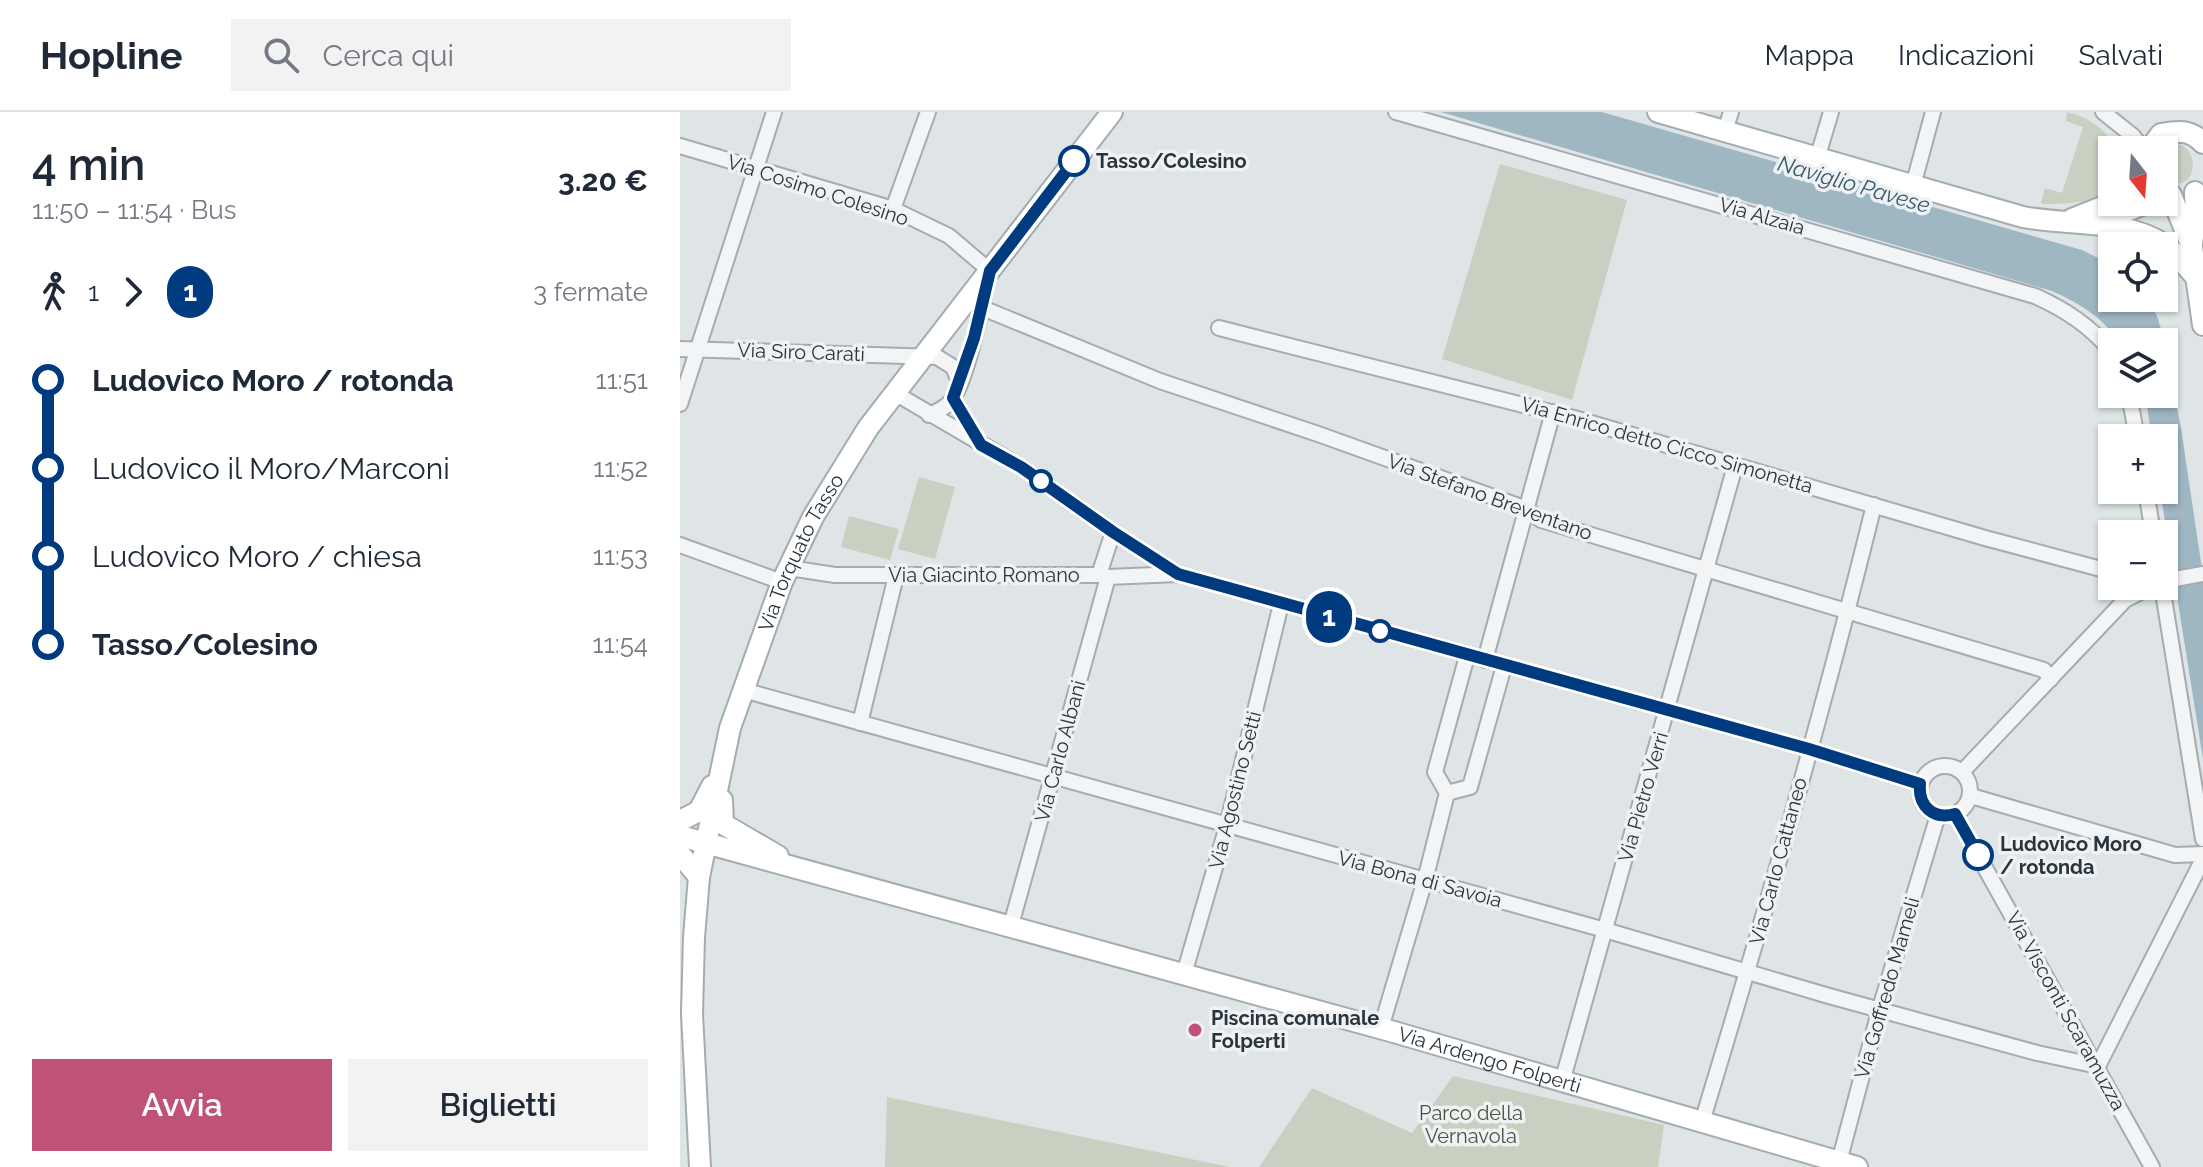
<!DOCTYPE html>
<html lang="it">
<meta charset="utf-8">
<style>
:root{--surface:#fff;--page:#f2f2f3;--text:#1f2937;--muted:#747a83;--line:#e0e1e3;--accent:#be5278}
body{margin:0;font-family:Raleway,sans-serif;background:var(--page);color:var(--text);height:100vh;display:flex;flex-direction:column;font-size:30px;white-space:nowrap}
*{box-sizing:border-box;margin:0}
p{font-size:26px;color:var(--muted)}
.icon{flex:none;width:44px;height:44px;fill:none;stroke:currentColor;stroke-width:2;stroke-linecap:round;stroke-linejoin:round}
.map{position:relative;flex:1;overflow:hidden}
.drawer{display:flex;flex-direction:column;background:var(--surface);width:680px}
.drawer>*{flex:none}
.badge{padding:0 16px;border-radius:26px;font-size:28px;line-height:52px}
.needle{width:52px;rotate:163deg}
.buttons{position:absolute;left:1418px;top:24px;display:grid;gap:16px}
.buttons a{display:grid;place-items:center;width:80px;height:80px;border-radius:0px;background:var(--surface);box-shadow:0 2px 6px #0004;font-size:40px}
.map>.badge{position:absolute;translate:-50% -50%;box-shadow:0 0 0 4px #fff}
.legs{display:flex;align-items:center;gap:12px;height:88px;padding:0 32px;font-size:26px}
.legs p{margin-inline-start:auto}
.overview{display:flex;align-items:center;justify-content:space-between;height:136px;padding:0 32px}
h1{font-size:44px;font-weight:600;line-height:60px}
.cta{display:flex;gap:16px;margin-top:auto;padding:16px 32px}
.cta a{flex:1;height:92px;border-radius:0px;background:var(--accent);color:#fff;font-size:32px;font-weight:600;line-height:92px;text-align:center}
.cta a+a{background:var(--page);color:var(--text)}
ul{padding:0 32px;list-style:none}
li{display:flex;align-items:center;gap:28px;height:88px;font-size:30px}
li i{display:grid;place-items:center;width:12px;height:100%;margin:0 10px;background:currentColor}
li i::after{content:'';width:20px;height:20px;margin:-10px;border:6px solid;border-radius:50%;background:var(--surface)}
li p{margin-inline-start:auto}
li:first-child i{background:linear-gradient(#0000 50%,currentColor 0)}
li:last-child i{background:linear-gradient(currentColor 50%,#0000 0)}
header{display:flex;align-items:center;gap:48px;box-sizing:border-box;height:112px;padding:0 40px;background:var(--surface);border-bottom:2px solid var(--line)}
header strong{font-size:38px}
nav{display:flex;gap:44px;margin-inline-start:auto;font-size:28px}
.search{width:560px;height:72px;background:var(--page);display:flex;align-items:center;gap:20px;box-sizing:border-box;padding:0 28px;border-radius:0px;color:var(--muted);font-size:30px}
main{display:flex;flex:1;min-height:0}
.map>svg:first-child{display:block}
</style>
<header>
<strong>Hopline</strong>
<div class="search"><svg class="icon" aria-label="search" viewBox="0 0 24 24"><circle cx="10" cy="10" r="6"/><path d="M15 15l6 6"/></svg>Cerca qui</div>
<nav><a>Mappa</a><a>Indicazioni</a><a>Salvati</a></nav>
</header>
<main>
<section class="drawer">
<div class="overview"><div><h1>4 min</h1><p>11:50 – 11:54 · Bus</p></div><b>3.20 €</b></div>
<div class="legs"><svg class="icon" aria-label="walk" viewBox="0 0 24 24"><circle cx="13" cy="4" r="2"/><path d="M13 8l-2 6 4 7M11 14l-3 7M7 12l3-4h3l4 4"/></svg>1<svg class="icon" aria-label="forward" viewBox="0 0 24 24"><path d="M9 5l7 7-7 7"/></svg><b class="badge" style="background:#003b80;color:#fff">1</b><p>3 fermate</p></div>
<ul>
<li><i style="color:#003b80"></i><b>Ludovico Moro / rotonda</b><p>11:51</p></li>
<li><i style="color:#003b80"></i><span>Ludovico il Moro/Marconi</span><p>11:52</p></li>
<li><i style="color:#003b80"></i><span>Ludovico Moro / chiesa</span><p>11:53</p></li>
<li><i style="color:#003b80"></i><b>Tasso/Colesino</b><p>11:54</p></li>
</ul>
<div class="cta"><a>Avvia</a><a>Biglietti</a></div>
</section>
<div class="map">
<svg width="1523" height="1055" viewBox="0 0 1523 1055">
<rect width="100%" height="100%" fill="#dfe4e7"/>
<g fill="#c8d0c1">
<path d="M1387 0C1408 4 1428 19 1437 38H1432V74C1415 91 1388 92 1364 92L1361 91 1365 76 1382 81 1403 15 1386 9Z"/>
<path d="M1493 32C1523 30 1518 88 1484 67L1483 38Z"/>
<polygon points="820,52 947,88 892,288 762,247"/>
<polygon points="239,365 275,375 255,447 218,437"/>
<polygon points="169,404 219,417 210,448 161,435"/>
<polygon points="773,964 984,1013 978,1055 579,1055 632,976 732,1021"/>
<polygon points="207,985 550,1055 205,1055"/>
</g>
<path fill="#9eb7c3" d="M761 0H922L1402 138 1424 149 1428 141 1432 142V186H1467L1477 204 1485 230 1501 316 1523 464V647L1480 378H1484V326H1472L1465 282H1484V230H1440C1421 204 1400 192 1372 179Z"/>
<g fill="none" stroke-linecap="round" stroke-linejoin="round">
<g stroke="#a5acb0" stroke-width="18">
<g id="street">
<path d="M716 0 1355 184C1386 198 1410 214 1432 240"/>
<polyline points="1423,0 1453,24 1464,38"/>
<polyline points="1045,19 1051,0"/>
<path d="M0 34 213 97 269 124 310 159C302 188 288 269 271 289 265 296 258 299 249 303"/>
<polyline points="1137,47 1151,0"/>
<polyline points="1233,74 1253,0"/>
<polyline points="213,97 248,0"/>
<polyline points="300,195 480,269 638,322 847,397 861,408 1364,558 1371,567"/>
<polyline points="539,216 894,306 1305,426 1432,460"/>
<polyline points="0,237 257,245 273,255 279,270"/>
<polyline points="213,280 341,355 433,420 498,462 1129,637 1240,672"/>
<polyline points="1449,282 1457,326"/>
<polyline points="273,286 298,329"/>
<polyline points="0,292 94,0"/>
<polyline points="1466,378 1473,422"/>
<polyline points="0,433 102,470"/>
<polyline points="109,456 155,463 419,463 428,465 498,462"/>
<polyline points="419,463 433,420"/>
<polyline points="1484,469 1523,462"/>
<polyline points="1482,474 1523,727"/>
<polyline points="805,548 873,300"/>
<polyline points="63,578 925,818 1149,884 1357,941 1418,954 1523,747"/>
<polyline points="180,611 216,464"/>
<circle cx="1265" cy="679" r="25"/>
<polyline points="1282,660 1445,488 1472,474"/>
<polyline points="767,681 790,675 824,554"/>
<polyline points="1291,684 1495,743 1523,742"/>
<polyline points="1275,702 1472,1055"/>
<polyline points="331,813 428,465"/>
<polyline points="504,862 547,714 601,492"/>
<polyline points="701,916 745,768 767,681 755,660 787,544"/>
<polyline points="882,970 1055,354"/>
<path d="M1022 1010C1084 806 1143 600 1194 393"/>
<polyline points="1159,1050 1200,896 1258,703"/>
</g>
</g>
<g stroke="#a5acb0" stroke-width="24">
<g id="secondary">
<path d="M978 0 1343 105C1389 114 1444 106 1485 133 1497 142 1506 154 1516 165"/>
<path d="M1469 38 1481 22C1498 19 1510 17 1523 31"/>
<polyline points="1491,83 1512,135 1523,213"/>
<polyline points="1392,107 1435,90"/>
<polyline points="1419,110 1469,90"/>
<polyline points="1512,132 1516,102 1515,80"/>
<polyline points="42,688 43,712 98,744"/>
<polyline points="0,709 19,699 32,674"/>
<path id="s1" d="M0 724 714 920 1177 1055"/>
<polyline points="0,742 19,765"/>
<path id="s2" d="M20 1055 12 902 14 825 19 765 50 616 102 470 133 405 188 316 432 0"/>
</g>
</g>
<use href="#street" stroke="#f2f4f6" stroke-width="14"/>
<use href="#secondary" stroke="#fff" stroke-width="20"/>
</g>
<g fill="none" stroke-linecap="round" stroke-linejoin="round">
<g stroke="#fff" stroke-width="18">
<path id="line-1" d="M394 49 310 159 294 226 273 286 301 333 341 355 433 420 498 462 1129 637 1240 672C1238 694 1253 708 1275 702L1298 743"/>
</g>
<use href="#line-1" stroke="#003b80" stroke-width="12"/>
</g>
<g fill="#fff" stroke="#003b80" stroke-width="4">
<circle cx="394" cy="49" r="14"/>
<circle cx="361" cy="369" r="10"/>
<circle cx="700" cy="519" r="10"/>
<circle cx="1298" cy="743" r="14"/>
</g>
<circle fill="#be5278" stroke="#eff2f5" stroke-width="3" cx="515" cy="918" r="8"/>
<g text-anchor="middle" stroke-width="7" stroke-linejoin="round" paint-order="stroke">
<g font-size="20" font-weight="bold" fill="#2a343c" stroke="#eff2f5" text-anchor="start">
<text x="416" y="56">Tasso/Colesino</text>
<text x="1320" y="739">Ludovico Moro<tspan x="1320" dy="23">/ rotonda</tspan></text>
</g>
<g font-size="20" fill="#2a343c" stroke="#eff2f5">
<text transform="translate(138 78) rotate(18)" y="7">Via Cosimo Colesino</text>
<text transform="translate(1082 104) rotate(16)" y="7">Via Alzaia</text>
<text transform="translate(121 240) rotate(2)" y="7">Via Siro Carati</text>
<text transform="translate(987 333) rotate(16)" y="7">Via Enrico detto Cicco Simonetta</text>
<text transform="translate(810 385) rotate(20)" y="7">Via Stefano Breventano</text>
<text dy="7" stroke="none"><textPath href="#s2" startOffset="632">Via Torquato Tasso</textPath></text>
<text x="304" y="470">Via Giacinto Romano</text>
<text transform="translate(380 639) rotate(-75)" y="7">Via Carlo Albani</text>
<text transform="translate(555 678) rotate(-76)" y="7">Via Agostino Setti</text>
<text transform="translate(963 685) rotate(-74)" y="7">Via Pietro Verri</text>
<text transform="translate(1098 749) rotate(-75)" y="7">Via Carlo Cattaneo</text>
<text transform="translate(740 767) rotate(15)" y="7">Via Bona di Savoia</text>
<text transform="translate(1207 876) rotate(-74)" y="7">Via Goffredo Mameli</text>
<text transform="translate(1386 899) rotate(61)" y="7">Via Visconti Scaramuzza</text>
<text dy="7" stroke="none"><textPath href="#s1" startOffset="840">Via Ardengo Folperti</textPath></text>
</g>
<g font-size="20" font-weight="bold" fill="#2a343c" stroke="#eff2f5" text-anchor="start">
<text x="531" y="913">Piscina comunale<tspan x="531" dy="23">Folperti</tspan></text>
</g>
<g font-size="20" fill="#445639" stroke="#eff2f5">
<text x="791" y="1008">Parco della<tspan x="791" dy="23">Vernavola</tspan></text>
</g>
<g font-size="22" font-style="italic" fill="#395a6b" stroke="#eff2f5">
<text transform="translate(1174 72) rotate(16)" y="8">Naviglio Pavese</text>
</g>
</g>
</svg>
<div class="buttons">
<a><svg class="needle" viewBox="-14 -14 28 28"><path d="M0-13l5 13h-10z" fill="#e53935"/><path d="M0 13l5-13h-10z" fill="#747a83"/></svg></a>
<a><svg class="icon" aria-label="locate" viewBox="0 0 24 24"><circle cx="12" cy="12" r="6"/><path d="M12 2v4M12 18v4M2 12h4M18 12h4"/></svg></a>
<a><svg class="icon" aria-label="layers" viewBox="0 0 24 24"><path d="M12 4l9 5-9 5-9-5zM3 14l9 5 9-5"/></svg></a>
<a>+</a>
<a>−</a>
</div>
<b class="badge" style="left:649px;top:505px;background:#003b80;color:#fff">1</b>
</div>
</main>
